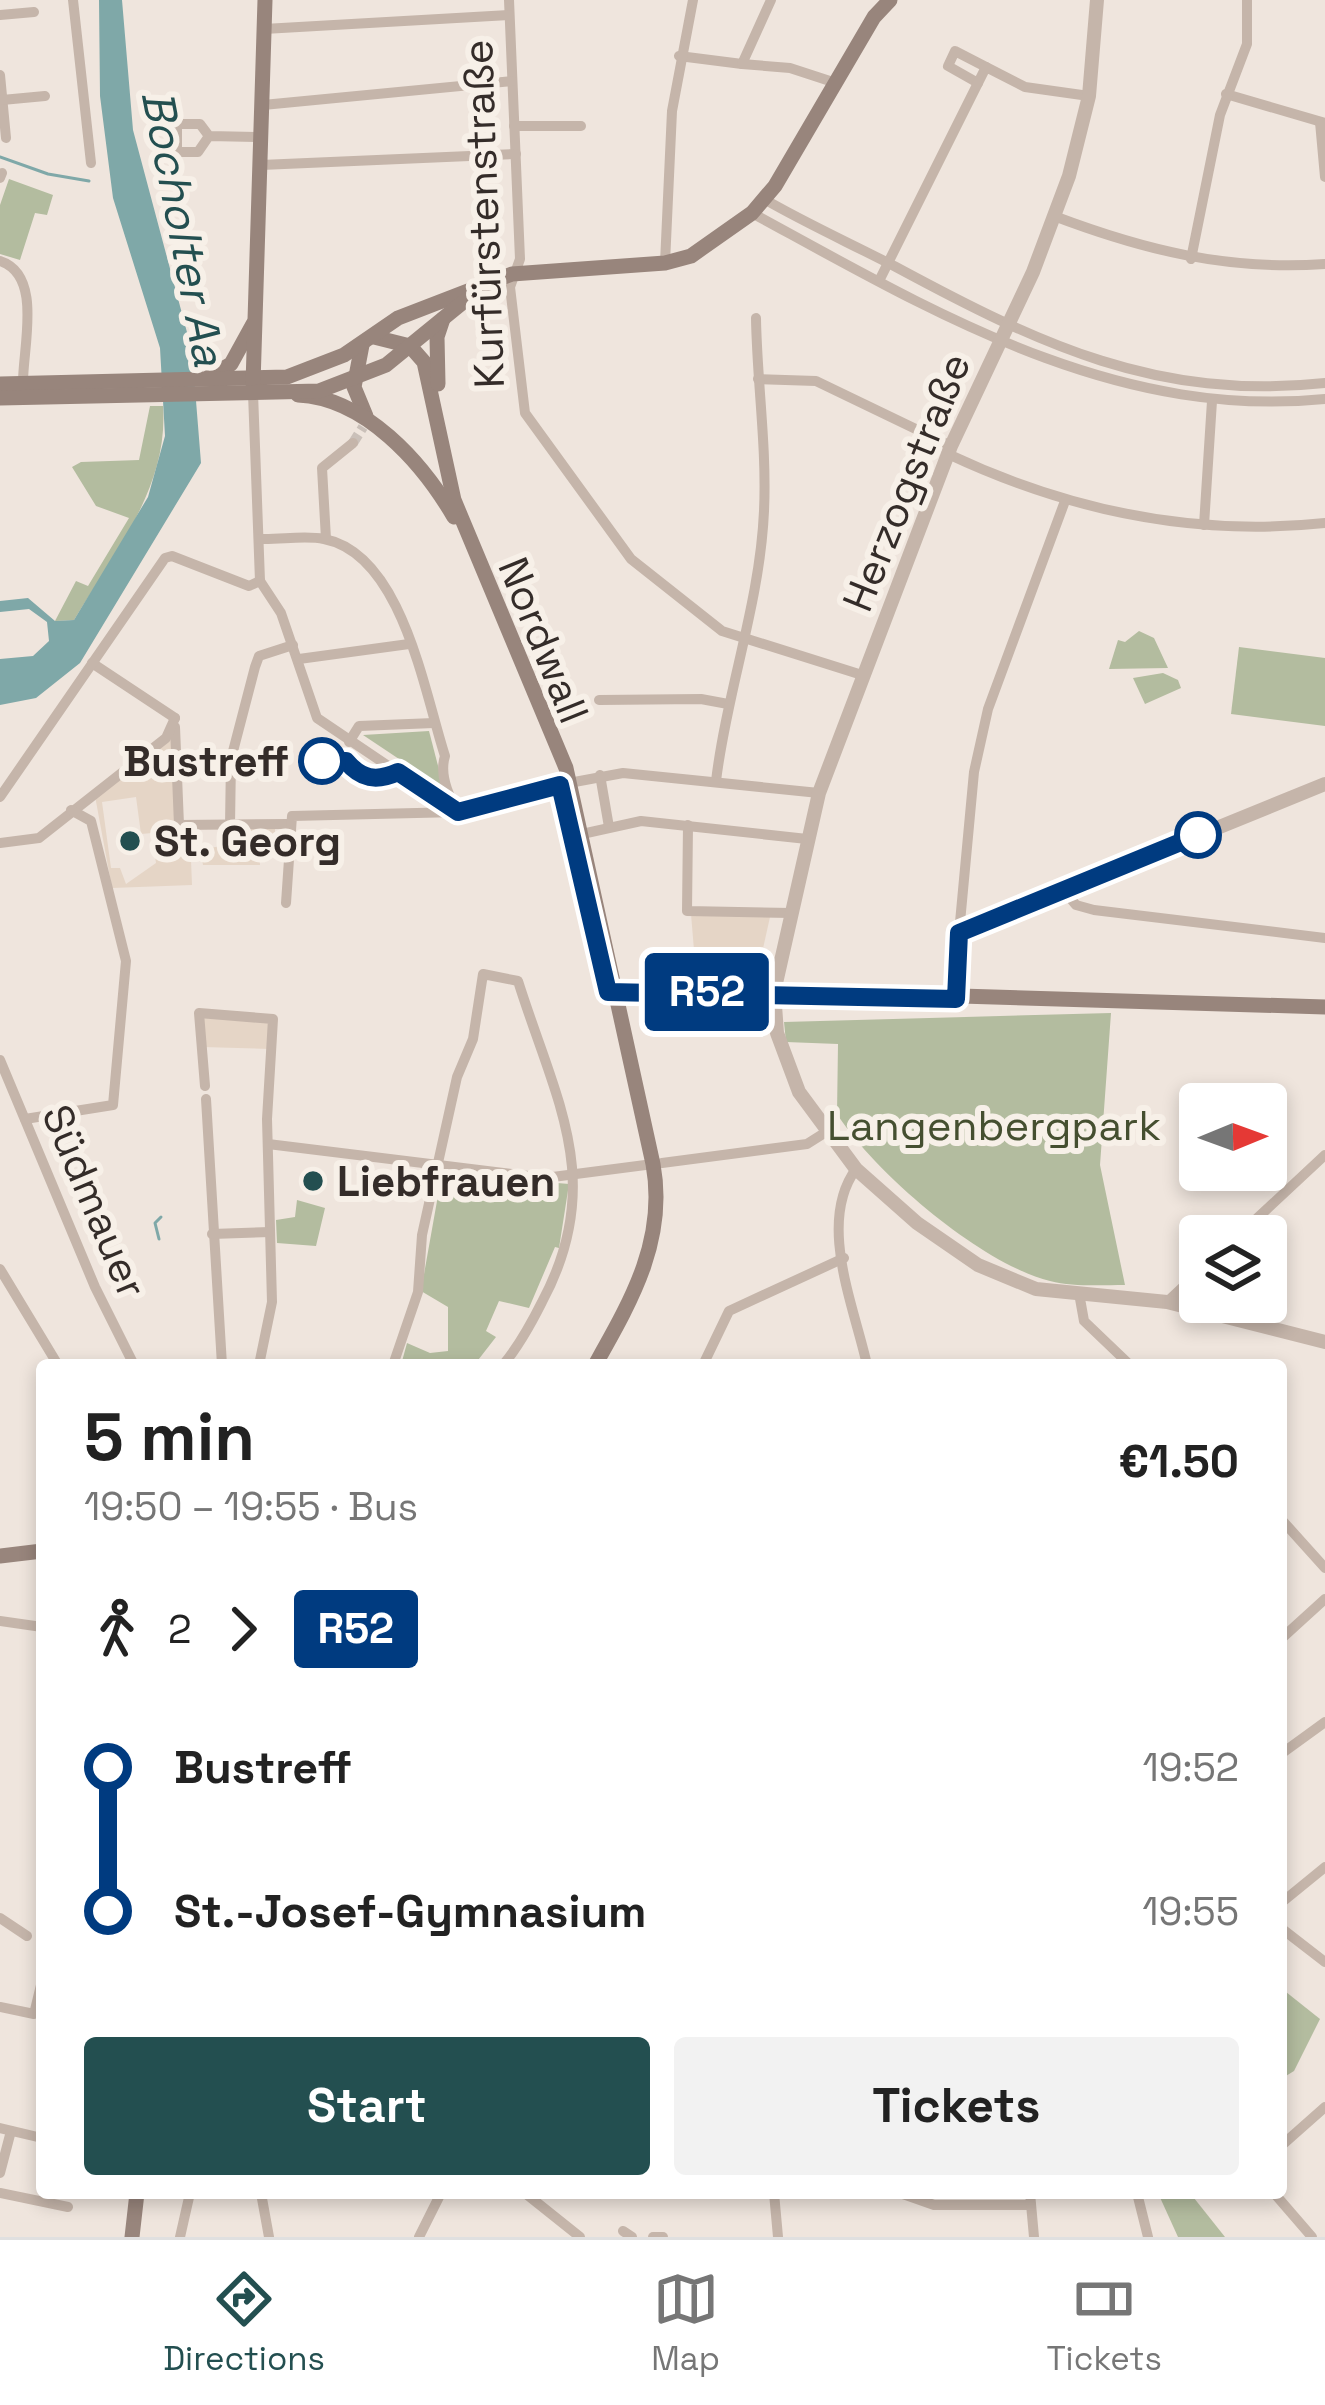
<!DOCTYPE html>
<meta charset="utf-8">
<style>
:root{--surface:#fff;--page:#f2f2f2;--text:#222;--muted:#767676;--line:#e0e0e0;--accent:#234f50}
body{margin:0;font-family:"Space Grotesk",sans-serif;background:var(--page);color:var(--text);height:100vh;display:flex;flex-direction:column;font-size:45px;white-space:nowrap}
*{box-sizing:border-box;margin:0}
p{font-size:39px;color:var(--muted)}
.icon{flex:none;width:66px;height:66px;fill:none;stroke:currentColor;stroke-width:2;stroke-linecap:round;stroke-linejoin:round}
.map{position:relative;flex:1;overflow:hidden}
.panel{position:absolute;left:36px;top:1359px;width:1251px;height:840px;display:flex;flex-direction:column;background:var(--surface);border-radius:12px;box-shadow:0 6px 18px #0003}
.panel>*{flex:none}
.badge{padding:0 24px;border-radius:9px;font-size:42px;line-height:78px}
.needle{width:78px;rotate:89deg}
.tools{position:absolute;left:1179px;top:1083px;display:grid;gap:24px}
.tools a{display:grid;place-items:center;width:108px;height:108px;border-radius:12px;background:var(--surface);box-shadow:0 6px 18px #0003;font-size:60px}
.map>.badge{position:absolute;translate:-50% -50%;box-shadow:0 0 0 6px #fff}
.legs{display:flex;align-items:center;gap:18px;height:132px;padding:0 48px;font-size:39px}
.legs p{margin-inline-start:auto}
.summary{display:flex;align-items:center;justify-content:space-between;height:204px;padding:0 48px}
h1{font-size:66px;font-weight:600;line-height:90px}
.primary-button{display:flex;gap:24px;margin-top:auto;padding:24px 48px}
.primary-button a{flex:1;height:138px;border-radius:12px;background:var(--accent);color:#fff;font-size:48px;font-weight:600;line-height:138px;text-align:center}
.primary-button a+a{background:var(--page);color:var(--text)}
ul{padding:0 48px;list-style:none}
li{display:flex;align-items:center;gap:42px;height:144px;font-size:45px}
li i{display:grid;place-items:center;width:18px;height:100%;margin:0 15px;background:currentColor}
li i::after{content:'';width:30px;height:30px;margin:-15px;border:9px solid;border-radius:50%;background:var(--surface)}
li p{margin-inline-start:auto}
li:first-child i{background:linear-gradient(#0000 50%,currentColor 0)}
li:last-child i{background:linear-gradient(currentColor 50%,#0000 0)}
.dock{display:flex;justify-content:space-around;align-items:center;height:168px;border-top:3px solid var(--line);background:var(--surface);font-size:33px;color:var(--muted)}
.dock a{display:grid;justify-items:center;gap:6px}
.dock .active{color:var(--accent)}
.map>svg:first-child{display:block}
</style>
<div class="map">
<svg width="1325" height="2237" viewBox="0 0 1325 2237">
<rect width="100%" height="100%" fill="#efe5dd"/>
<g fill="#b3bc9f">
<polygon points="9,179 53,195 47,215 35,213 20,260 0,254 0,205"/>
<path d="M150 406H163C169 487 114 553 74 620L55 621 76 581 88 586 129 518 96 506 72 467 81 462 139 460Z"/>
<polygon points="1139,631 1154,638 1168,668 1109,669 1118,640 1125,642"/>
<polygon points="1239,647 1325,658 1325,726 1231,714"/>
<polygon points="1163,673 1178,680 1181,688 1145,704 1133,678"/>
<polygon points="429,731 444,789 363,735"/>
<path d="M1111 1013 1100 1165 1125 1285C1101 1285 1073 1287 1050 1281 981 1264 874 1172 837 1114L838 1044 786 1042 784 1022Z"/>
<polygon points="442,1173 569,1184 559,1248 555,1247 529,1308 499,1301 486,1331 496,1337 475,1364 401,1365 407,1343 430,1353 448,1351 448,1307 421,1291"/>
<polygon points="297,1200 325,1208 316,1246 277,1243 276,1220 295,1217"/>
<polygon points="1281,1988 1320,2019 1294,2071 1281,2079"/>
<polygon points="1158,2193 1190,2193 1225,2237 1178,2237"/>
</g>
<g fill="#e5d5c6" fill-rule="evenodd">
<path d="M171 739 176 826 190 830 191 850 232 845 226 829 275 827V833L258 838 260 865H203L202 860H191L192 885 112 888 95 796ZM136 797 141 834 152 833 156 863 126 884 120 868H111L102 802Z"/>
<polygon points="691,914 770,917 758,971 696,974"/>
<polygon points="199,1013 273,1019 270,1049 202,1047"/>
</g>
<polygon fill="#7fa8a8" points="99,0 122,0 133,130 192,351 201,463 80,663 36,698 0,705 0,659 33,656 49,641 47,622 29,609 0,612 0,601 28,598 55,621 74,620 148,497 165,436 160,348 113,198 100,96"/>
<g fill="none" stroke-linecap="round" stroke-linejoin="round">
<g stroke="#7fa8a8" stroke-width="3">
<polyline points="0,157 48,174 89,181"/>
<polyline points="159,1239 155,1223 161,1217"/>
</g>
<polyline stroke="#cac0b9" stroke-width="10" stroke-dasharray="10 5" stroke-linecap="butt" points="353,443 363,427"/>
<g stroke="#c5b5aa" stroke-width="10">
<polyline points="73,0 91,163"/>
<polyline points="509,0 520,259 510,287 525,413 631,559 722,631 862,675"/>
<polyline points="0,15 34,12"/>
<polyline points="264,29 509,15"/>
<polyline points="679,56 742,64 771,0"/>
<polyline points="742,64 790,68 836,83"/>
<polyline points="0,75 6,138"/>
<polyline points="978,83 948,66 955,51 986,67"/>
<polyline points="1226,94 1325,123"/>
<polyline points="2,100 45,96"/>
<polyline points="263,105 512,81"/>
<polyline points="1320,122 1325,177"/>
<polyline points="514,126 581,126"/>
<polyline points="209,136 200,124 177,124 177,152 198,152 209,136 262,137"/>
<polyline points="261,165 516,154"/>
<polyline points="0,178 2,173"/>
<path d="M764 199C807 224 852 244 896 267 1039 344 1157 401 1325 383"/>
<path d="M752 213C932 311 1112 420 1325 399"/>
<path d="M1054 216C1144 250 1228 271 1325 264"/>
<polyline points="1191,259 1220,115 1247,44 1247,0"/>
<path d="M0 261C43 275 23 346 23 382"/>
<polyline points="665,263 672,111 693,0"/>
<polyline points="880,279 986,67 1025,87 1089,96"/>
<polyline points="758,379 816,381 951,446"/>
<polyline points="253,393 260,581"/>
<path d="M948 454C1067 510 1194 537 1325 523"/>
<polyline points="1204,525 1212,401"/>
<path d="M259 539C280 540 304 535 324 539 402 554 424 691 445 756 439 775 448 795 458 812"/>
<polyline points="326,539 322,468 353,443"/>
<polyline points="260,581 281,613 317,718 455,811"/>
<polyline points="299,659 409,644"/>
<polyline points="92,663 175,718"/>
<polyline points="599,700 701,699 728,704"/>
<polyline points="175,727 179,825 288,824"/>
<polyline points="349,742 359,726 434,723"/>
<polyline points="600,775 609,827"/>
<path d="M716 781C727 690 760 603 764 511 767 447 757 382 756 318"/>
<polyline points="569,783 623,773 819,793"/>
<polyline points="0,797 165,558 172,556 249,586 260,581"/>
<polyline points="688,825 687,911 791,913"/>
<polyline points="230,826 231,759 255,667 259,656 293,645"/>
<polyline points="582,834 641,821 807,839"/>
<polyline points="0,843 39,838 166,738 175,718"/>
<polyline points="1066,893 1076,905 1094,910 1325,938"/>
<polyline points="286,903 292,816 458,812 560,786"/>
<polyline points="959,933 974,772 988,709 1065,501"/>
<polyline points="0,1060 95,1287 134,1365"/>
<polyline points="205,1086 199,1013 273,1019 267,1119 272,1302 259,1365"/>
<polyline points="206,1099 222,1365"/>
<polyline points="25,1119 113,1105 126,961 91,821 71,810"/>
<polyline points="268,1144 545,1178 653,1164"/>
<polyline points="662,1163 807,1144 826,1132"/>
<path d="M856 1169C817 1222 854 1306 867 1365"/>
<polyline points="212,1234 270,1232"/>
<polyline points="1238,1236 1325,1155"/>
<polyline points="0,1269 58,1365"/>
<polyline points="1079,1293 1084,1321 1130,1365"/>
<polyline points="1167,1302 1200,1271"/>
<path d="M393 1365 418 1292 422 1235 457 1077 473 1039 483 974 518 981C555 1099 607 1181 542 1302 531 1324 519 1346 503 1365"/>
<polyline points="703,1365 729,1311 844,1258"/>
<polyline points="1281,1519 1325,1568"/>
<polyline points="0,1621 42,1627"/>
<polyline points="1281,1639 1325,1599"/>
<polyline points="1281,1754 1325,1722"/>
<polyline points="1281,1903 1325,1867"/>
<polyline points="0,1918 27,1936"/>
<polyline points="1281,1928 1325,1962"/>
<polyline points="0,2007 34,2014 42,1981"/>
<polyline points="0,2128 42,2138"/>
<polyline points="1281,2146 1325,2107"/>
<polyline points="0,2173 11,2131"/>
<polyline points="0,2193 68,2207"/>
<polyline points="261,2193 269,2237"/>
<polyline points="525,2193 580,2237"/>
<polyline points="774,2193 778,2237"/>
<polyline points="900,2193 934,2205 1031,2205"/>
<polyline points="1030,2193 1034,2237"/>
<polyline points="1137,2193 1148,2237"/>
<polyline points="1274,2193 1312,2237"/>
<polyline points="623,2231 632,2237"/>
<polyline points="180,2237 190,2193"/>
<polyline points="419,2237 441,2193"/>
<polyline points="653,2237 663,2237"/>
</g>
<g stroke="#c5b5aa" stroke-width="14">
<polyline points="1097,0 1089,96 1069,176 1033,272 951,446 819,793 774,992 777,1033 799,1092 856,1169 917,1223 978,1265 1036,1289 1167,1302 1325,1342"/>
<polyline points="956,999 959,933 1325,784"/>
</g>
<g stroke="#98857c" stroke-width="15">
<path d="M374 337 410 346 424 362 454 500 566 768 653 1164C667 1240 631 1301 595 1365"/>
<polyline points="362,345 354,387 366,416"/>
<polyline points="209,377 231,364 253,324"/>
<polyline points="0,384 287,377 344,355 398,318 512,274 665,263 691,256 752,213 775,186 874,17 890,0"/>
<polyline points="253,384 265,0"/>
<polyline points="438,384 437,337 443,319"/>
<path d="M298 395C365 398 422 462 454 517"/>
<polyline points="0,398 319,391 386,365 467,299"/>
<polyline points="611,992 797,991 1325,1007"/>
<polyline points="0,1556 42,1551"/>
<polyline points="132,2237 137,2193"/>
</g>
</g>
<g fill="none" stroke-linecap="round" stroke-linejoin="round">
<g stroke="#fff" stroke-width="27">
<path id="line-1" d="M322 761H346C361 779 376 782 398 772L458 812 560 785 608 992 956 999 959 933 1198 835"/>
</g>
<use href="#line-1" stroke="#003b80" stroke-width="18"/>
</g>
<g fill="#fff" stroke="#003b80" stroke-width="6">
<circle cx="322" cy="761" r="21"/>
<circle cx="1198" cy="835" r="21"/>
</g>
<g fill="#234f50" stroke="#f7f0e8" stroke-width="4.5">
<circle cx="130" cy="841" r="12"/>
<circle cx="313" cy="1181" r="12"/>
</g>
<g text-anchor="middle" stroke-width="12" stroke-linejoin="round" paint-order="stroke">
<g font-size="42" fill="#342c29" stroke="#f7f0e8">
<text transform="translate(483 214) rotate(-92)" y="15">Kurfürstenstraße</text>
<text transform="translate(906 482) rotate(-68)" y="15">Herzogstraße</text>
<text transform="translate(544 640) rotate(68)" y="15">Nordwall</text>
<text transform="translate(95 1201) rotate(67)" y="15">Südmauer</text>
</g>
<g font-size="42" font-weight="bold" fill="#342c29" stroke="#f7f0e8" text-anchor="end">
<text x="289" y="776">Bustreff</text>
</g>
<g font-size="42" font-weight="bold" fill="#342c29" stroke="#f7f0e8" text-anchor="start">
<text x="154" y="856">St. Georg</text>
<text x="337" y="1196">Liebfrauen</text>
</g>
<g font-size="42" fill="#454f30" stroke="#f7f0e8">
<text x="994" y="1140">Langenbergpark</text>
</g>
<g font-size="45" font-style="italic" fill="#234f50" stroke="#f7f0e8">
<text transform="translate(184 228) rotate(79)" y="16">Bocholter Aa</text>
</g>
</g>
</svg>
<div class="tools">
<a><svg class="needle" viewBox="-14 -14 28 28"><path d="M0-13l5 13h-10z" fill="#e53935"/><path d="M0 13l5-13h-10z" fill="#767676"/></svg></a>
<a><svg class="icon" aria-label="layers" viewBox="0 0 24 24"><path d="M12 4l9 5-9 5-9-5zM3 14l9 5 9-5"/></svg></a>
</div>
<b class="badge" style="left:707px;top:992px;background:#003b80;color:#fff">R52</b>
<section class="panel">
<div class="summary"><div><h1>5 min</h1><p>19:50 – 19:55 · Bus</p></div><b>€1.50</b></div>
<div class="legs"><svg class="icon" aria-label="walk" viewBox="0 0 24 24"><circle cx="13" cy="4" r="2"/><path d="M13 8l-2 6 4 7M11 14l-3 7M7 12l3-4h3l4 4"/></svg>2<svg class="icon" aria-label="forward" viewBox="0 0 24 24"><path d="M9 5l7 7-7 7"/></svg><b class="badge" style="background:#003b80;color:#fff">R52</b></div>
<ul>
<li><i style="color:#003b80"></i><b>Bustreff</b><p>19:52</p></li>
<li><i style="color:#003b80"></i><b>St.-Josef-Gymnasium</b><p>19:55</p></li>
</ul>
<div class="primary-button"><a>Start</a><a>Tickets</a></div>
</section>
</div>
<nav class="dock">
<a class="active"><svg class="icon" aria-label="directions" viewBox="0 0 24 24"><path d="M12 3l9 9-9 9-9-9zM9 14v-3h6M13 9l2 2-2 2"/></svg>Directions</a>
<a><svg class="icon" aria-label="map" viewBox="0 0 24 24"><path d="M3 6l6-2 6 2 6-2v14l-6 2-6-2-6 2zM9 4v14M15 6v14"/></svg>Map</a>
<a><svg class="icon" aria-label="tickets" viewBox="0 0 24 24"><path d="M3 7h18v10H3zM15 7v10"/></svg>Tickets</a>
</nav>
